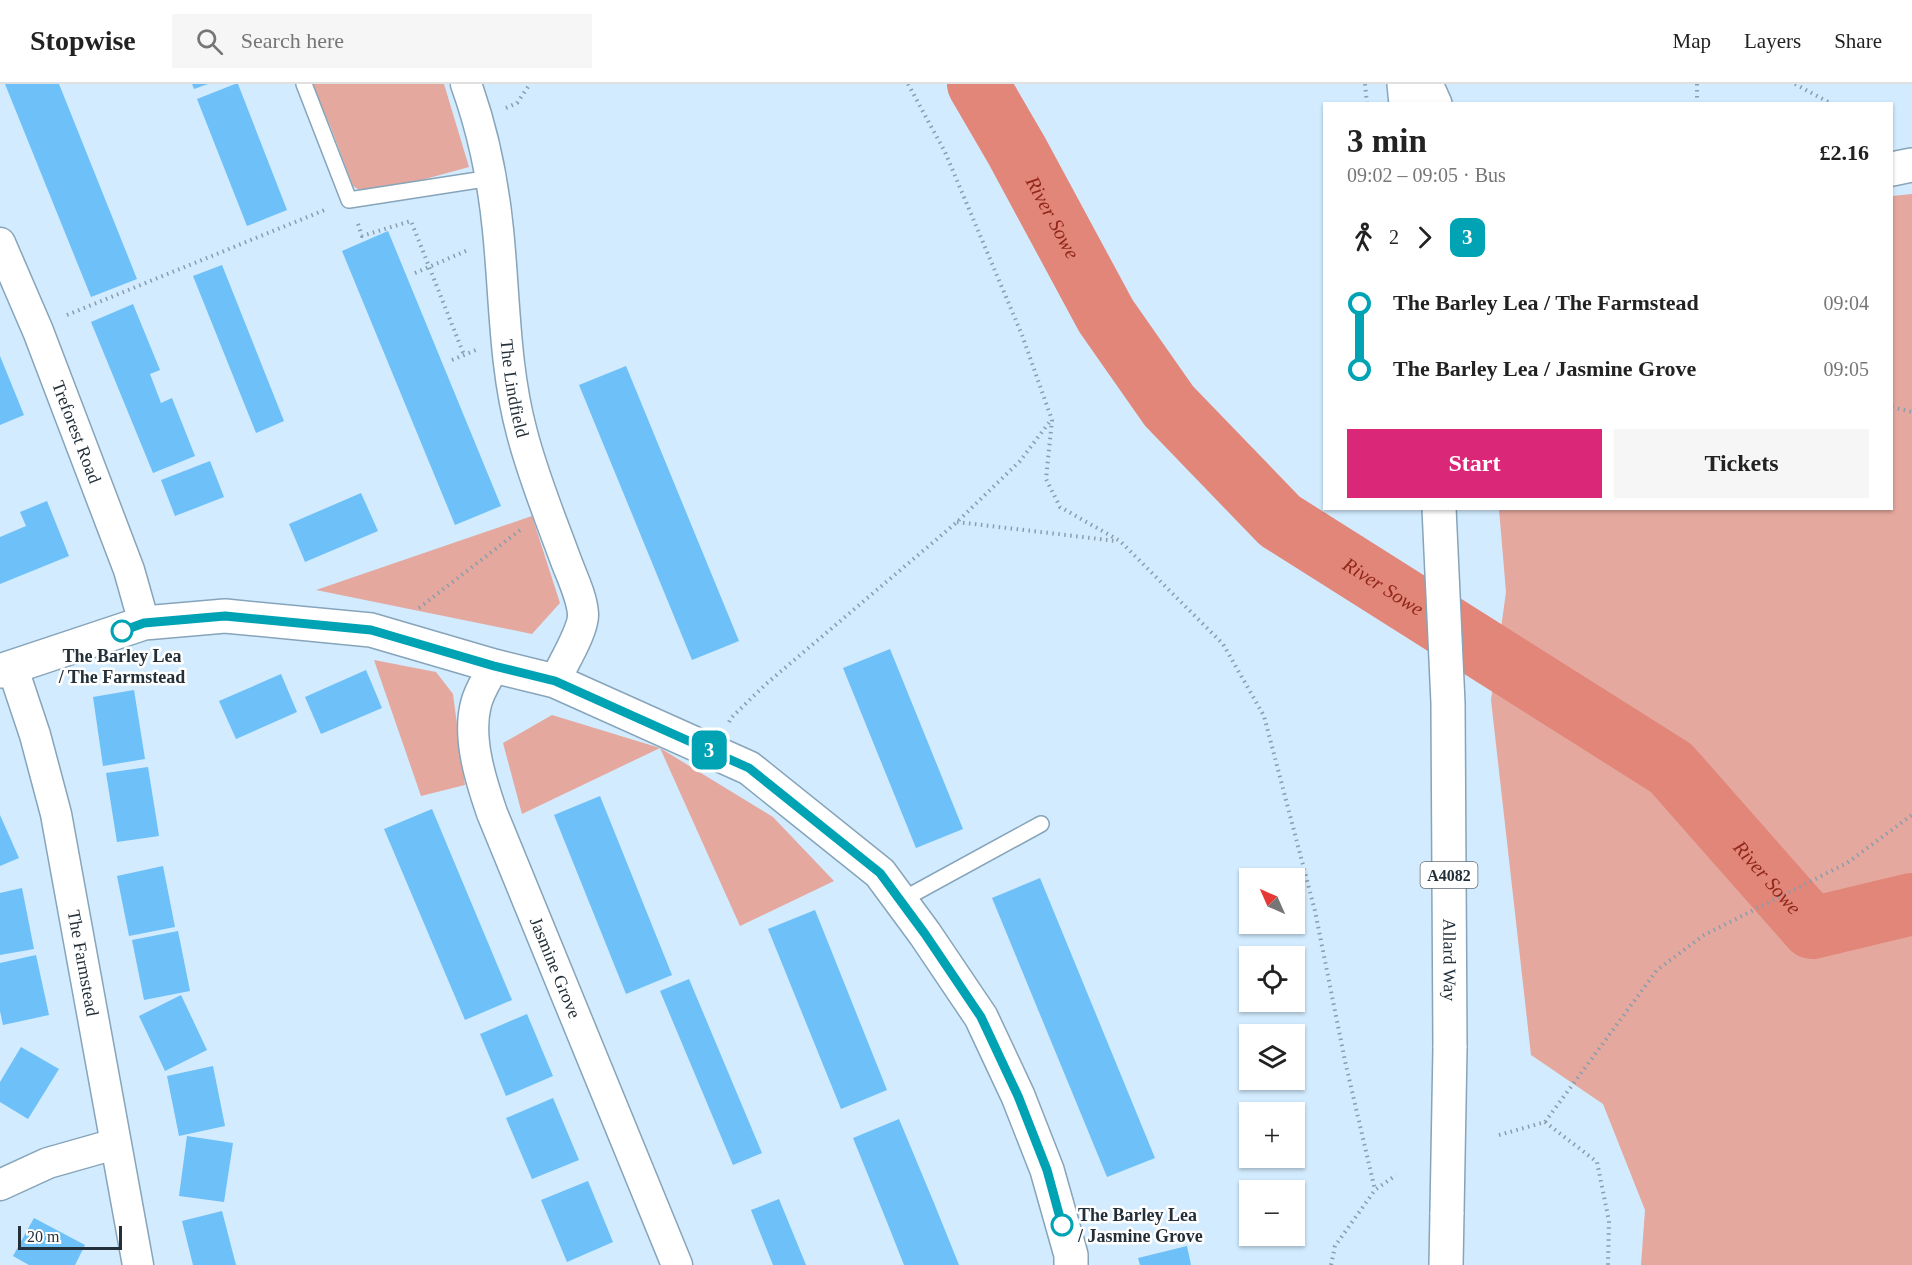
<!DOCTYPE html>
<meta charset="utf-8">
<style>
:root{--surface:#fff;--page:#f6f6f6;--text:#222;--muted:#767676;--line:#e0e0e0;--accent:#db2777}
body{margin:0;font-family:"Times New Roman",serif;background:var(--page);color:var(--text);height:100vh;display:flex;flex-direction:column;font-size:22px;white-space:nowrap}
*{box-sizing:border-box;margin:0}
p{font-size:20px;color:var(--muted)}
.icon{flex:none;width:33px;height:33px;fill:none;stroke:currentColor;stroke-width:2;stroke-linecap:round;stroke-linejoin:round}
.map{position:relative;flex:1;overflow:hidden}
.panel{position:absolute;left:1323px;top:18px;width:570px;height:408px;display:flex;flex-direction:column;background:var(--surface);border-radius:0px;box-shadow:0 2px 4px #0004}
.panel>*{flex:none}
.badge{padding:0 12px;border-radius:9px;font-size:21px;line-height:39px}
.needle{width:39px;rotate:315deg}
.controls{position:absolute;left:1239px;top:784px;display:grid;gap:12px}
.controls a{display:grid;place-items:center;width:66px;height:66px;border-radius:0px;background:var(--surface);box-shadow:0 2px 4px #0004;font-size:30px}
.scale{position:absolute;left:18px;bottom:15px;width:104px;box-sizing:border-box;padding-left:6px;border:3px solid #243039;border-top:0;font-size:16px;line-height:21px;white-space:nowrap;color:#243039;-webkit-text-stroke:4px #fff;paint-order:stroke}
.map>.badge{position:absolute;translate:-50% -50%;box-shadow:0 0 0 3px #fff}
.legs{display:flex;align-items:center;gap:9px;height:66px;padding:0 24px;font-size:20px}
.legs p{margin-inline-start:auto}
.summary{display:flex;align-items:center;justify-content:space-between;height:102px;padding:0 24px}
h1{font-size:33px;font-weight:800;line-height:45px}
.action{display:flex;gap:12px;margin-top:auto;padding:12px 24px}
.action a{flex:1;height:69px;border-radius:0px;background:var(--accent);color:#fff;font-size:24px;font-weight:800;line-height:69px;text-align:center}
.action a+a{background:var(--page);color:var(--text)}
ul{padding:0 24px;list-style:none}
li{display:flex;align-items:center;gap:21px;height:66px;font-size:22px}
li i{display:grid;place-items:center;width:9px;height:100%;margin:0 8px;background:currentColor}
li i::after{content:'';width:15px;height:15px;margin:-8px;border:4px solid;border-radius:50%;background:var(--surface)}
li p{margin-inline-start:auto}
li:first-child i{background:linear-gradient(#0000 50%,currentColor 0)}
li:last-child i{background:linear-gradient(currentColor 50%,#0000 0)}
header{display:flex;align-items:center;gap:36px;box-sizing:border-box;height:84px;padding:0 30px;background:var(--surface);border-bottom:2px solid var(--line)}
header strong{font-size:28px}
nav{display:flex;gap:33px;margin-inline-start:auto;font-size:21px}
.search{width:420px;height:54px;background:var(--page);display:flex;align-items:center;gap:15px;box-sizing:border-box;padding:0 21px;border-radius:0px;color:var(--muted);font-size:22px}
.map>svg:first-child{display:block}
</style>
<header>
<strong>Stopwise</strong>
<div class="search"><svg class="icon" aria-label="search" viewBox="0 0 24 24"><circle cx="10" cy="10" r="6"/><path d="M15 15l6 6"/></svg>Search here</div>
<nav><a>Map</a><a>Layers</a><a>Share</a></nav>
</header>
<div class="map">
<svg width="1912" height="1181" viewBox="0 0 1912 1181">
<rect width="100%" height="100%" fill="#d2ebfe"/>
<g fill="#e4a89e">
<polygon points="312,0 444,0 469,83 367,111 353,102 331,44"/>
<polygon points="1912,110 1912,1181 1641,1181 1645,1126 1603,1020 1531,971 1491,616 1506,508 1499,425 1892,424 1892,112"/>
<polygon points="532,432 560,519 532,550 316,506"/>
<polygon points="374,576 436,588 453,610 465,701 421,712"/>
<polygon points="552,631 660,664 773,733 834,797 740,842 660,664 522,730 503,659"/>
</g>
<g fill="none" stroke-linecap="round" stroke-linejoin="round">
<path stroke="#e18678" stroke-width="62" id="s1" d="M978 0 1017 67 1106 232 1169 322 1280 437 1671 684 1812 844 1912 820"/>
</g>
<g fill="#6dc0f8">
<polygon points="5,0 59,0 137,195 91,213"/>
<polygon points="192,0 208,0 194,5"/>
<polygon points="235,0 238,0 287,126 247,142 197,15"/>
<polygon points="388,147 501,422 455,441 342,167"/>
<polygon points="222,181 284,337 256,349 193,192"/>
<polygon points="133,220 160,286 150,290 161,319 172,314 195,372 153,389 91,238"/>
<polygon points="0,272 24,331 0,341"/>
<polygon points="626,282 739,557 692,576 579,301"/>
<polygon points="210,377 224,413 175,432 161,396"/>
<polygon points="361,409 378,447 305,478 289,440"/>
<polygon points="47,417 69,472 0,500 0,453 26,442 20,428"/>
<polygon points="890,565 963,745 916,764 843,584"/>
<polygon points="366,586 382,624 321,650 305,613"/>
<polygon points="281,590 297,628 236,655 219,617"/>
<polygon points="134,606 145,675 103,682 93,613"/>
<polygon points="148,683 159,752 117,758 106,689"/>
<polygon points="600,712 672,891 626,910 554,731"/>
<polygon points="432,725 512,916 465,936 384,745"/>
<polygon points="0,731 19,774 0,782"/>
<polygon points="163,782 175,843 129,852 117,792"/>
<polygon points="1040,794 1155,1074 1107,1093 992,814"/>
<polygon points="22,804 34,865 0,871 0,809"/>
<polygon points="815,826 887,1006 841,1025 768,845"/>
<polygon points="178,847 190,907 144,916 132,856"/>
<polygon points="36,871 49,931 3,941 0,927 0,879"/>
<polygon points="689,895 762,1069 733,1081 660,907"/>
<polygon points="181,911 207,966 165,987 139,932"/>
<polygon points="527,930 553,992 506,1012 480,950"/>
<polygon points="21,963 59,985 28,1035 0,1018 0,998"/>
<polygon points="213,982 225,1042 179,1052 167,992"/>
<polygon points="553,1014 579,1076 532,1095 506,1034"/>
<polygon points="899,1035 934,1119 959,1181 904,1181 887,1138 853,1054"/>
<polygon points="187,1052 233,1059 224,1118 179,1112"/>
<polygon points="588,1097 613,1158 567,1178 541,1116"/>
<polygon points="779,1115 806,1181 773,1181 751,1126"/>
<polygon points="222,1127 236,1181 193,1181 182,1137"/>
<polygon points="34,1134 85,1161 75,1181 29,1181 13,1172"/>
<polygon points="1187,1162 1191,1181 1140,1181 1138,1174"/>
</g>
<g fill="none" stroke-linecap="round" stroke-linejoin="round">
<g stroke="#86a4ba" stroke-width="18">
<g id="service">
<polyline points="304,0 349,116 491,94"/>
<polyline points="900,817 1041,740"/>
</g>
</g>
<g stroke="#86a4ba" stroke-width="33">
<g id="minor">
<path id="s2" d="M466 0C483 47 493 96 498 146 505 214 504 283 522 349 533 392 550 433 565 474 571 491 582 512 583 530 584 546 562 581 555 597"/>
<path id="s3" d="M0 159 38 247 129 486 144 539"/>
<path id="s4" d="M12 582 35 651 56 730 138 1181"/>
<path id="s5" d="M494 582C488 594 479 607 476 620 467 654 481 697 492 729L677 1181"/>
<polyline points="0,1101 48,1079 115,1060"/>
</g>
</g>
<g stroke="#86a4ba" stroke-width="36">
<g id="tertiary">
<polyline points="1426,0 1435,20"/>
<polyline points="1892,85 1912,81"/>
<polyline points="0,587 144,539 225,532 371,546 494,582 555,597 749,684 880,789 925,850 981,933 1018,1012 1047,1086 1071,1171 1071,1181"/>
</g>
</g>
<g stroke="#86a4ba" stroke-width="36">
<g id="primary">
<polyline points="1404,0 1406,20"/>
<path id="s6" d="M1439 424 1448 619 1450 964"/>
<polyline points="1446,1181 1447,1128"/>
</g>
</g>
<g stroke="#899dac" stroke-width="4" stroke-dasharray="1.5 4.5" stroke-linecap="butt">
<polyline points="908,0 945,68 1022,251 1052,336 1046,395 1060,423 1120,457 1223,560 1264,632 1315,827 1345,977 1375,1106"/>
<polyline points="1365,0 1367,20"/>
<polyline points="1697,0 1697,20"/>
<polyline points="1795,0 1832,20"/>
<polyline points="506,24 517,19 530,0"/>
<polyline points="358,140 362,152 411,137 464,271"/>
<polyline points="415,189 468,166"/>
<polyline points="67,231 327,125"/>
<polyline points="452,276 476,266"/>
<polyline points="1892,323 1912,328"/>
<polyline points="957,438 1116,457"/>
<polyline points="419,524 520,446"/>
<polyline points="729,638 732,633 766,600 957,438 1020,377 1051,336"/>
<polyline points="1545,1038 1597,1078 1609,1137 1608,1181"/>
<polyline points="1499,1051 1545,1038 1657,886 1704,851 1847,779 1912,731"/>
<polyline points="1331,1181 1335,1162 1375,1106 1396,1091"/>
</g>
<use href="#service" stroke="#fff" stroke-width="15"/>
<use href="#minor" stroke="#fff" stroke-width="30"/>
<use href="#tertiary" stroke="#fff" stroke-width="33"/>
<use href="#primary" stroke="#fff" stroke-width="33"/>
<g stroke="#86a4ba" stroke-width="36" stroke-linecap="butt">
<polyline id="primary-bridge" points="1447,1128 1450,964"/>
</g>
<use href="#primary-bridge" stroke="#fff" stroke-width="33"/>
</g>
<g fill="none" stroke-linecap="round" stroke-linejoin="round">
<g stroke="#fff" stroke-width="14">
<polyline id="line-1" points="122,547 144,539 225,532 371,546 494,582 555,597 749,684 880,789 925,850 981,933 1018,1012 1047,1086 1062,1141"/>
</g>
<use href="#line-1" stroke="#00a3b4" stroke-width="9"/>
</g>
<g fill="#fff" stroke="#00a3b4" stroke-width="3">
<circle cx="122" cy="547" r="10"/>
<circle cx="1062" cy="1141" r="10"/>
</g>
<g text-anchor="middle" stroke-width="5" stroke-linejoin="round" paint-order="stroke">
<rect fill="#fff" stroke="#666e74" stroke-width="1.5" x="1420.5" y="778" width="57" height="26" rx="4.5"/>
<g font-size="16" font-weight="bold" fill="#243039">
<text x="1449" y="797">A4082</text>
</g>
<g font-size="18" fill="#243039" stroke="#fff">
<text dy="6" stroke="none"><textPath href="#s2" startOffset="309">The Lindfield</textPath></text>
<text dy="6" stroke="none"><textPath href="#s3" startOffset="204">Treforest Road</textPath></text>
<text dy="6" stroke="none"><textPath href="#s6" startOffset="452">Allard Way</textPath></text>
<text dy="6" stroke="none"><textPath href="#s4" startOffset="306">The Farmstead</textPath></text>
<text dy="6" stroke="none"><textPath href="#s5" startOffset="321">Jasmine Grove</textPath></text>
</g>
<g font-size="18" font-weight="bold" fill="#243039" stroke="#fff">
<text x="122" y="578">The Barley Lea<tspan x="122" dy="21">/ The Farmstead</tspan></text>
<text x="1078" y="1137" text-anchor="start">The Barley Lea<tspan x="1078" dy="21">/ Jasmine Grove</tspan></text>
</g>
<g font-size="20" font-style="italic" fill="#91261b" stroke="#fff">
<text dy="7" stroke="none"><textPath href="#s1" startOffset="153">River Sowe</textPath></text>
<text dy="7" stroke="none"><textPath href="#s1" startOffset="657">River Sowe</textPath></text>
<text dy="7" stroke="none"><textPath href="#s1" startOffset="1143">River Sowe</textPath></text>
</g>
</g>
</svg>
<div class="controls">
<a><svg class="needle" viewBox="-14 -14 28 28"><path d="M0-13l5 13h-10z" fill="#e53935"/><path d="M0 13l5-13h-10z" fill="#767676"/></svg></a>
<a><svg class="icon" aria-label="locate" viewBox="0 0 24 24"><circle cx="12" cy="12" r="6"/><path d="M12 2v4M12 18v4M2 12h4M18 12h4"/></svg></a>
<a><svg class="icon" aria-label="layers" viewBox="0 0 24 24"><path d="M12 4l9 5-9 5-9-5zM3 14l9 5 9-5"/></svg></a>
<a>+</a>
<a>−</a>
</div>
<div class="scale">20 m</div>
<b class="badge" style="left:709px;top:666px;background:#00a3b4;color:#fff">3</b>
<section class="panel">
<div class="summary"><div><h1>3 min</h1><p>09:02 – 09:05 · Bus</p></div><b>£2.16</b></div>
<div class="legs"><svg class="icon" aria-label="walk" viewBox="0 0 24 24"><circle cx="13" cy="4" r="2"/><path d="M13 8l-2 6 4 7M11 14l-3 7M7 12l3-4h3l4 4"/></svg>2<svg class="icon" aria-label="forward" viewBox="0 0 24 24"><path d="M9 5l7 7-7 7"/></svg><b class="badge" style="background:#00a3b4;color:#fff">3</b></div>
<ul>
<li><i style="color:#00a3b4"></i><b>The Barley Lea / The Farmstead</b><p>09:04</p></li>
<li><i style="color:#00a3b4"></i><b>The Barley Lea / Jasmine Grove</b><p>09:05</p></li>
</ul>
<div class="action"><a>Start</a><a>Tickets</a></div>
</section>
</div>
